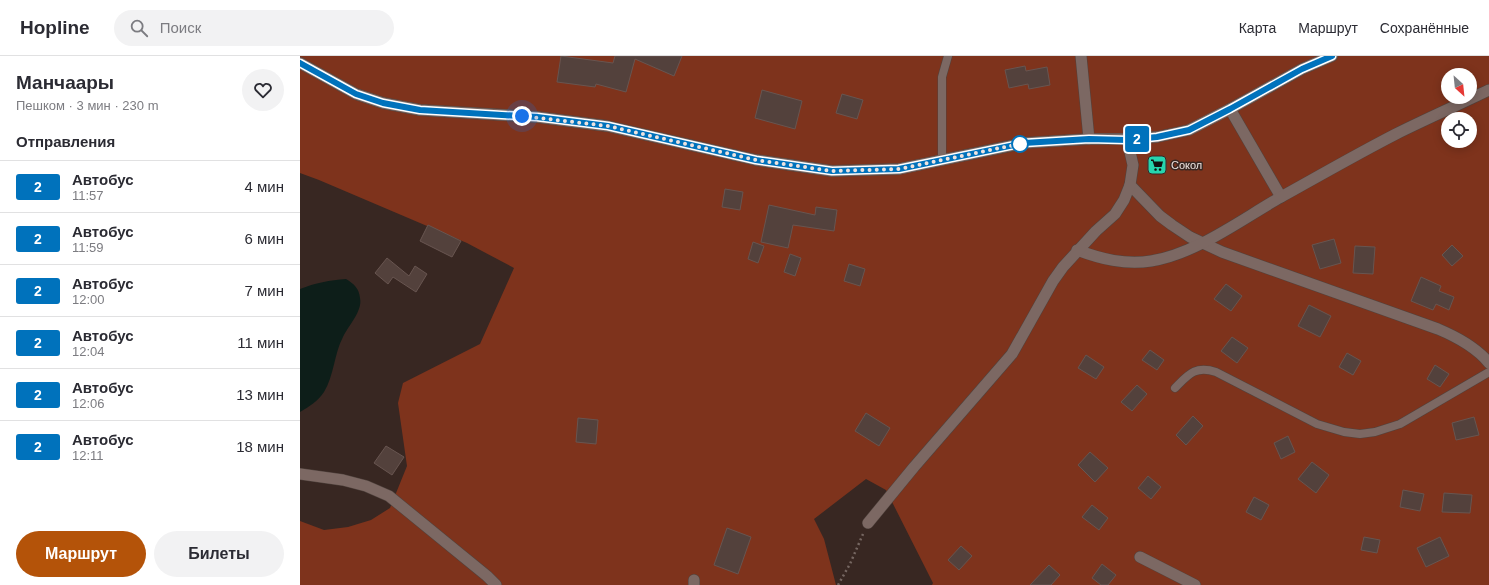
<!DOCTYPE html>
<html lang="ru">
<meta charset="utf-8">
<style>
:root{--surface:#fff;--page:#f2f2f3;--text:#2b2b33;--muted:#7c7c81;--line:#e1e1e2;--accent:#b45309}
body{margin:0;font-family:Helvetica,sans-serif;background:var(--page);color:var(--text);height:100vh;display:flex;flex-direction:column;font-size:15px;white-space:nowrap}
*{box-sizing:border-box;margin:0}
p{font-size:13px;color:var(--muted)}
.icon{flex:none;width:22px;height:22px;fill:none;stroke:currentColor;stroke-width:2;stroke-linecap:round;stroke-linejoin:round}
.map{position:relative;flex:1;overflow:hidden}
.details{display:flex;flex-direction:column;background:var(--surface);width:300px}
.details>*{flex:none}
.badge{padding:0 8px;border-radius:3px;font-size:14px;line-height:26px}
.needle{width:26px;rotate:153deg}
.buttons{position:absolute;left:1141px;top:12px;display:grid;gap:8px}
.buttons a{display:grid;place-items:center;width:36px;height:36px;border-radius:50%;background:var(--surface);box-shadow:0 2px 10px #0003;font-size:20px}
.you{position:absolute;width:20px;height:20px;margin:-10px;border:3px solid #fff;border-radius:50%;background:#1a73e8;box-shadow:0 0 0 6px #1a73e833}
.map>.badge{position:absolute;translate:-50% -50%;box-shadow:0 0 0 2px #fff}
h2{padding:0 16px;font-size:15px;line-height:36px}
.round{display:grid;place-items:center;flex:none;width:42px;height:42px;border-radius:21px;background:var(--page)}
.headline{display:flex;align-items:center;justify-content:space-between;height:68px;padding:0 16px}
h1{font-size:19px;font-weight:700;line-height:30px}
.button{display:flex;gap:8px;margin-top:auto;padding:8px 16px}
.button a{flex:1;height:46px;border-radius:24px;background:var(--accent);color:#fff;font-size:16px;font-weight:700;line-height:46px;text-align:center}
.button a+a{background:var(--page);color:var(--text)}
ul{padding:0;list-style:none}
li{display:flex;align-items:center;gap:12px;height:52px;padding:0 16px;border-top:1px solid var(--line)}
li div{flex:1}
li b{display:block;font-size:15px}
li em{font-style:normal}
li .badge{min-width:44px;font-weight:700;text-align:center}
header{display:flex;align-items:center;gap:24px;box-sizing:border-box;height:56px;padding:0 20px;background:var(--surface);border-bottom:1px solid var(--line)}
header strong{font-size:19px}
nav{display:flex;gap:22px;margin-inline-start:auto;font-size:14px}
.search{width:280px;height:36px;background:var(--page);display:flex;align-items:center;gap:10px;box-sizing:border-box;padding:0 14px;border-radius:22px;color:var(--muted);font-size:15px}
main{display:flex;flex:1;min-height:0}
.map>svg:first-child{display:block}
</style>
<header>
<strong>Hopline</strong>
<div class="search"><svg class="icon" aria-label="search" viewBox="0 0 24 24"><circle cx="10" cy="10" r="6"/><path d="M15 15l6 6"/></svg>Поиск</div>
<nav><a>Карта</a><a>Маршрут</a><a>Сохранённые</a></nav>
</header>
<main>
<section class="details">
<div class="headline"><div><h1>Манчаары</h1><p>Пешком · 3 мин · 230 m</p></div><a class="round"><svg class="icon" aria-label="heart" viewBox="0 0 24 24"><path d="M12 20l-8-8c-3-5 5-10 8-4 3-6 11-1 8 4z"/></svg></a></div>
<h2>Отправления</h2>
<ul>
<li><span class="badge" style="background:#0072bc;color:#fff">2</span><div><b>Автобус</b><p>11:57</p></div><em>4 мин</em></li>
<li><span class="badge" style="background:#0072bc;color:#fff">2</span><div><b>Автобус</b><p>11:59</p></div><em>6 мин</em></li>
<li><span class="badge" style="background:#0072bc;color:#fff">2</span><div><b>Автобус</b><p>12:00</p></div><em>7 мин</em></li>
<li><span class="badge" style="background:#0072bc;color:#fff">2</span><div><b>Автобус</b><p>12:04</p></div><em>11 мин</em></li>
<li><span class="badge" style="background:#0072bc;color:#fff">2</span><div><b>Автобус</b><p>12:06</p></div><em>13 мин</em></li>
<li><span class="badge" style="background:#0072bc;color:#fff">2</span><div><b>Автобус</b><p>12:11</p></div><em>18 мин</em></li>
</ul>
<div class="button"><a>Маршрут</a><a>Билеты</a></div>
</section>
<div class="map">
<svg width="1189" height="529" viewBox="0 0 1189 529">
<rect width="100%" height="100%" fill="#382722"/>
<path fill="#7e331c" fill-rule="evenodd" d="M0 0H1189V529H632L633 527 586 434 566 423 514 463 524 483 536 529H0V465L24 474 48 471 71 464 90 452 107 410 98 347 103 327 180 288 214 212 167 187 19 124 0 117ZM1148 19H1170V41H1148ZM1148 63H1170V85H1148Z"/>
<path fill="#0d1e19" d="M46 223C54 228 59 232 60 242 63 255 48 270 43 281 34 298 34 320 24 336 18 345 9 351 0 356V233C15 227 30 224 46 223Z"/>
<g fill="#53413c" stroke="#685550">
<polygon points="261,0 313,7 315,0 382,0 374,20 335,3 326,36 296,28 295,31 257,26"/>
<polygon points="725,10 726,15 747,11 750,29 729,33 728,28 709,32 705,14"/>
<polygon points="462,34 502,45 495,73 455,62"/>
<polygon points="542,38 563,44 557,63 536,57"/>
<rect x="848" y="103" width="18" height="12"/>
<polygon points="425,133 443,136 440,154 422,151"/>
<polygon points="469,149 515,159 516,151 537,154 534,175 493,169 488,192 461,186"/>
<polygon points="128,169 161,185 152,201 120,185"/>
<polygon points="1034,183 1041,207 1020,213 1012,189"/>
<polygon points="453,186 464,190 458,207 448,203"/>
<polygon points="1152,189 1163,200 1152,210 1142,199"/>
<polygon points="1055,190 1075,191 1073,218 1053,217"/>
<polygon points="490,198 501,202 495,220 484,216"/>
<polygon points="87,202 109,220 115,210 127,218 116,236 93,221 88,228 75,217"/>
<polygon points="549,208 565,213 560,230 544,225"/>
<polygon points="1121,221 1141,230 1139,235 1154,241 1149,254 1136,248 1133,254 1111,245"/>
<polygon points="926,228 942,240 931,255 914,243"/>
<polygon points="1009,249 1031,260 1020,281 998,270"/>
<polygon points="932,281 948,292 937,307 921,295"/>
<polygon points="850,294 864,304 857,314 842,304"/>
<polygon points="1047,297 1061,305 1053,319 1039,311"/>
<polygon points="786,299 804,311 796,323 778,312"/>
<polygon points="1135,309 1149,318 1140,331 1127,323"/>
<polygon points="837,329 847,338 832,355 821,346"/>
<polygon points="566,357 590,372 579,390 555,375"/>
<polygon points="893,360 903,370 886,389 876,379"/>
<polygon points="1174,361 1179,379 1156,384 1152,367"/>
<polygon points="278,362 298,364 296,388 276,386"/>
<polygon points="988,380 995,396 981,403 974,387"/>
<polygon points="86,390 104,401 92,419 74,407"/>
<polygon points="790,396 808,412 795,426 778,409"/>
<polygon points="1012,406 1029,419 1016,437 998,423"/>
<polygon points="848,420 861,431 851,443 838,432"/>
<polygon points="1103,434 1124,438 1120,455 1100,451"/>
<polygon points="1144,437 1172,439 1170,457 1142,456"/>
<polygon points="954,441 969,449 961,464 946,456"/>
<polygon points="792,449 808,462 799,474 782,461"/>
<polygon points="427,472 451,481 438,518 414,509"/>
<polygon points="1064,481 1080,484 1077,497 1061,494"/>
<polygon points="1140,481 1149,500 1126,511 1117,492"/>
<polygon points="661,490 672,500 659,514 648,504"/>
<polygon points="802,508 816,519 808,529 801,529 792,522"/>
<polygon points="749,509 760,519 751,529 730,529"/>
</g>
<g fill="none" stroke-linecap="round" stroke-linejoin="round">
<g stroke="#50433e" stroke-width="9">
<g id="service">
<polyline points="642,104 642,21 648,0"/>
<path d="M875 332C888 319 895 309 916 316L1017 368 1044 376 1060 378 1075 376 1100 368 1189 316"/>
</g>
</g>
<g stroke="#50433e" stroke-width="12">
<g id="minor">
<polyline points="781,0 789,83"/>
<polyline points="930,53 981,141"/>
<path d="M827 83 833 109 830 129 860 160 872 169 890 181 922 196 1138 273C1157 281 1176 291 1189 307"/>
<path d="M777 194C801 203 825 209 851 205 896 198 942 163 981 141 1019 120 1057 98 1096 78 1126 63 1158 49 1189 34"/>
<polyline points="0,418 43,424 66,430 89,440 187,520 196,529"/>
<polyline points="568,467 614,411 712,298 753,225 763,211 796,175 815,158 824,144 830,129"/>
<polyline points="840,501 895,529"/>
<polyline points="394,524 394,529"/>
</g>
</g>
<g stroke="#50433e" stroke-width="12">
<polyline id="secondary" points="0,7 56,38 83,47 120,54 237,61 307,70 456,104 532,115 599,113 724,87 789,83 827,83 857,81 889,74 930,53 1002,13 1032,0"/>
</g>
<polyline stroke="#766762" stroke-width="2.5" stroke-dasharray="2 3" stroke-linecap="butt" points="538,529 550,508 563,478"/>
<use href="#service" stroke="#7c6863" stroke-width="8"/>
<use href="#minor" stroke="#7c6863" stroke-width="11"/>
<use href="#secondary" stroke="#7c6863" stroke-width="11"/>
</g>
<g fill="none" stroke-linecap="round" stroke-linejoin="round">
<g stroke="#fff" stroke-width="9">
<polyline id="line" points="0,7 56,38 83,47 120,54 237,61 308,70 456,104 532,115 599,113 724,87 789,83 827,84 857,81 889,74 930,53 1002,13 1032,0"/>
</g>
<use href="#line" stroke="#0072bc" stroke-width="6"/>
<polyline stroke="#eee3df" stroke-width="4" stroke-dasharray="0 7.2" points="222,60 308,70 456,104 532,115 599,113 724,87 720,88"/>
</g>
<defs>
<g id="supermarket-square" transform="scale(1)"><rect x="-9" y="-9" width="18" height="18" rx="4" fill="#26d5ae" stroke="#382722"/><path d="M-6-5.5h2.5l.6 2H6L4.5 2H-2.5L-4.4-4H-6ZM-1.5 3.2a1.3 1.3 0 1 0 .1 0ZM3 3.2a1.3 1.3 0 1 0 .1 0Z" fill="#111"/></g>
</defs>
<g fill-rule="evenodd">
<use href="#supermarket-square" x="857" y="109"/>
</g>
<circle fill="#fff" stroke="#0072bc" stroke-width="2" cx="720" cy="88" r="8"/>
<g text-anchor="middle" stroke-width="3" stroke-linejoin="round" paint-order="stroke">
<g font-size="11" fill="#eee3df" stroke="#382722" text-anchor="start">
<text x="871" y="113">Сокол</text>
</g>
</g>
</svg>
<div class="buttons">
<a><svg class="needle" viewBox="-14 -14 28 28"><path d="M0-13l5 13h-10z" fill="#e53935"/><path d="M0 13l5-13h-10z" fill="#7c7c81"/></svg></a>
<a><svg class="icon" aria-label="locate" viewBox="0 0 24 24"><circle cx="12" cy="12" r="6"/><path d="M12 2v4M12 18v4M2 12h4M18 12h4"/></svg></a>
</div>
<div class="you" style="left:222px;top:60px"></div>
<b class="badge" style="left:837px;top:83px;background:#0072bc;color:#fff">2</b>
</div>
</main>
